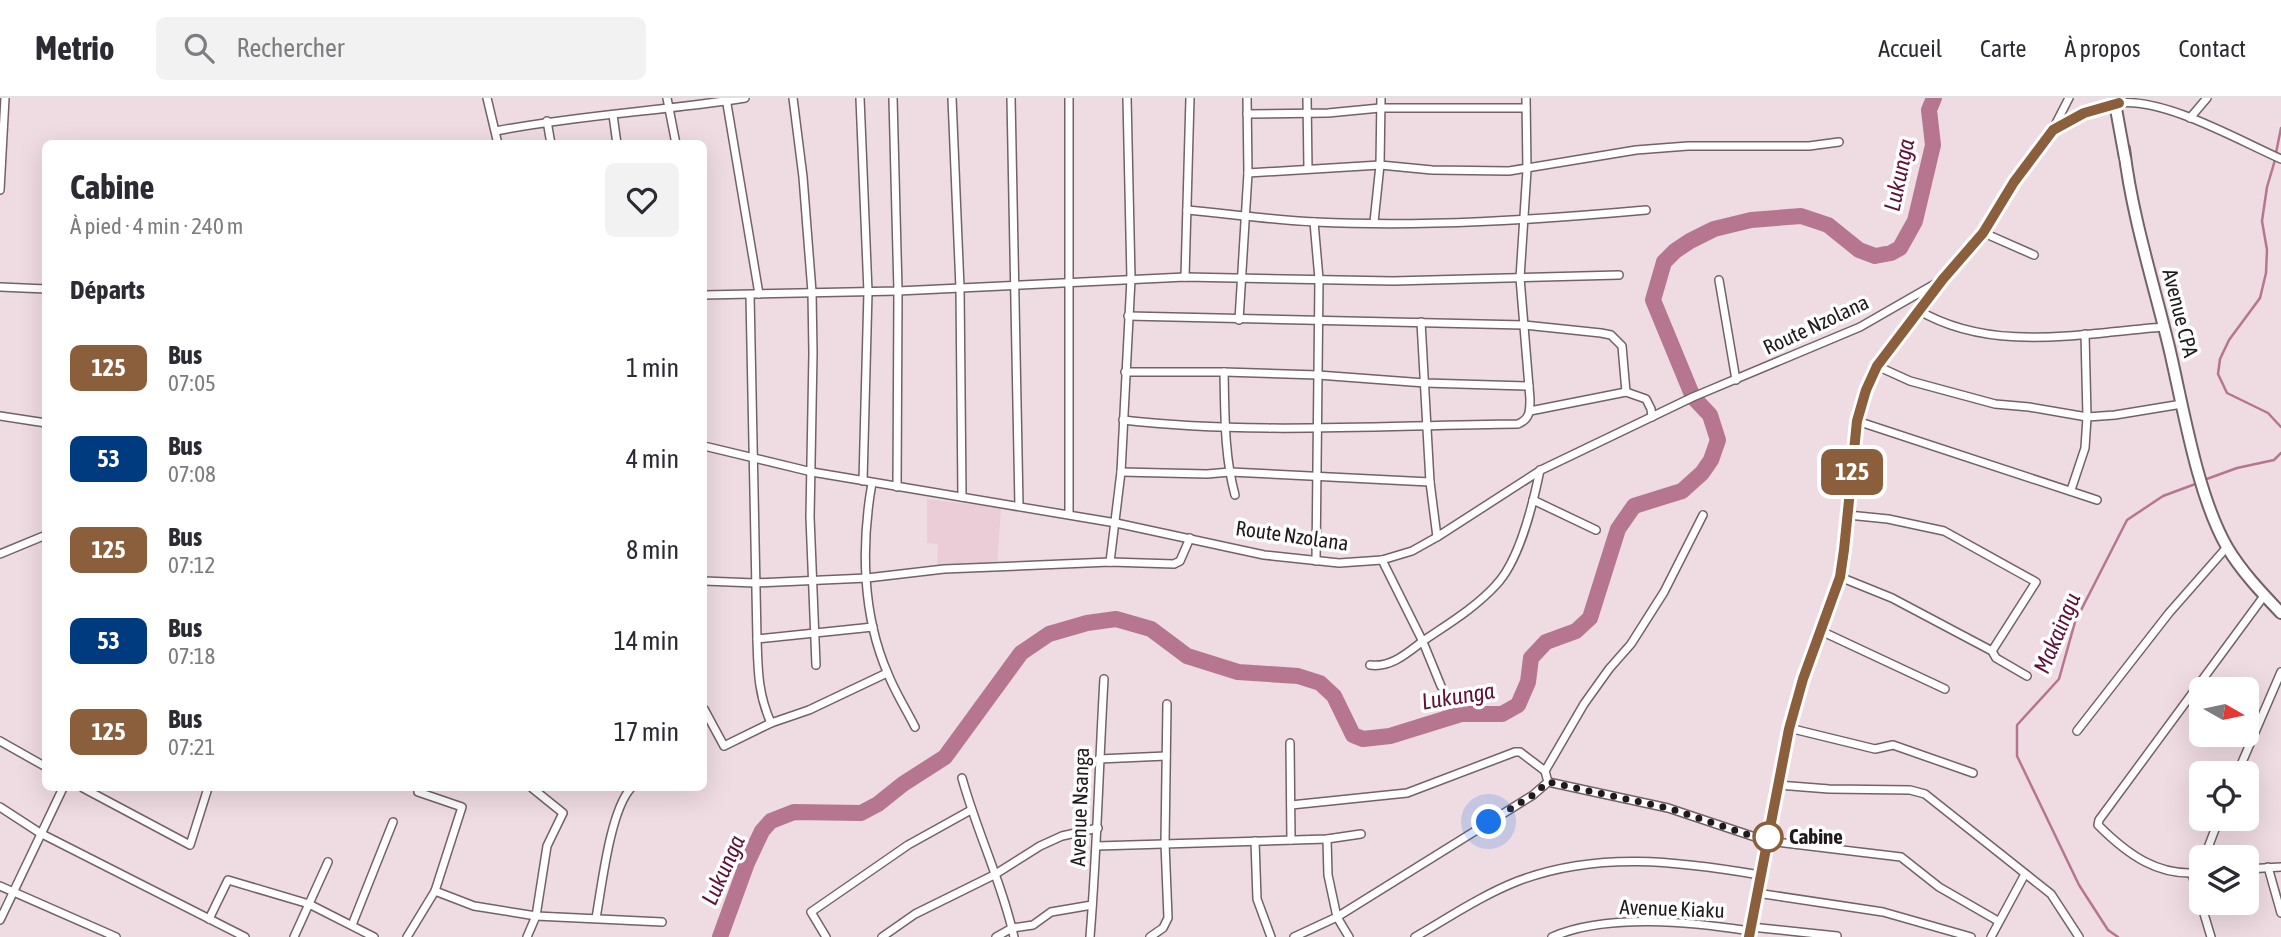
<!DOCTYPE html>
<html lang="fr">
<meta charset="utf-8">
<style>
:root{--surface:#fff;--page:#f2f2f3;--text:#2b2b33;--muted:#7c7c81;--line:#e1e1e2}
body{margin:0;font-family:"Asap Condensed",sans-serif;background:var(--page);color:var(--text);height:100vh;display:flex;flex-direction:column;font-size:26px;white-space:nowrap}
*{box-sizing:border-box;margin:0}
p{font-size:23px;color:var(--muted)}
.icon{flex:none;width:38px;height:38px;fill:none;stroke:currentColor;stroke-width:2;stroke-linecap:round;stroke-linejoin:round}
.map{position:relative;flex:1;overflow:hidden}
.drawer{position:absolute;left:42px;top:42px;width:665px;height:651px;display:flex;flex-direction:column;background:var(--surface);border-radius:10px;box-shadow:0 7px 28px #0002}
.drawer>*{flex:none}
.badge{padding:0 14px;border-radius:10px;font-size:24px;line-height:46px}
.needle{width:46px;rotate:99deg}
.buttons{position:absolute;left:2189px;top:579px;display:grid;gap:14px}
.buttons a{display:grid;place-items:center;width:70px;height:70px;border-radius:10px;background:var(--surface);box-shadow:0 7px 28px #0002;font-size:35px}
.you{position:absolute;width:35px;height:35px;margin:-18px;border:5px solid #fff;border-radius:50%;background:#1a73e8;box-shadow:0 0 0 10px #1a73e833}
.map>.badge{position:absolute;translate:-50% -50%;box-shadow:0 0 0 4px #fff}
h2{padding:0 28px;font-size:26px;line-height:63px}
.round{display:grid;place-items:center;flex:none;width:74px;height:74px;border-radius:10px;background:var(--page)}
.head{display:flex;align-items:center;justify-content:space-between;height:119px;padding:0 28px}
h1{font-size:33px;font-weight:700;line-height:52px}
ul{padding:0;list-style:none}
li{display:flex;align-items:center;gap:21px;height:91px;padding:0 28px}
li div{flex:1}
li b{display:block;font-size:26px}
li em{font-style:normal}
li .badge{min-width:77px;font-weight:700;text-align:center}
header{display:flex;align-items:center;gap:42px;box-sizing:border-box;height:98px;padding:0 35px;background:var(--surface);border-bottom:2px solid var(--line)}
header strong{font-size:33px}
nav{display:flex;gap:38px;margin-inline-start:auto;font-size:24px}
.search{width:490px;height:63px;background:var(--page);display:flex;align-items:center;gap:18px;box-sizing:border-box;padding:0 24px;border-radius:10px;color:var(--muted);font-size:26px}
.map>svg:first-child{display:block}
</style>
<header>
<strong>Metrio</strong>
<div class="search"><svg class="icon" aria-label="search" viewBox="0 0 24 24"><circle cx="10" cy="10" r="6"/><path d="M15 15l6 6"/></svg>Rechercher</div>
<nav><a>Accueil</a><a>Carte</a><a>À propos</a><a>Contact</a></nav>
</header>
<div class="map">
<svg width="2281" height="839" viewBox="0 0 2281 839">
<rect width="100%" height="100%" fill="#efdbe2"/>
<polygon fill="#eacdd7" points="927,401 1001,410 997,469 937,468 938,446 927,445"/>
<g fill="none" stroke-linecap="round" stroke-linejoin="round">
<g stroke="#b6768f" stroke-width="2.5">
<polyline points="2276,55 2281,30"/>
<polyline points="2275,62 2267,89 2262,123 2267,152 2266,175 2260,200 2229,242 2220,261 2218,276 2227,295 2268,315 2281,329"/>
<polyline points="2204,382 2237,370 2274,362 2281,355"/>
<polyline points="2118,839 2108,832 2079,787 2017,658 2017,627 2059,581 2075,524 2127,422 2163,398 2198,385"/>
</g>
<polyline stroke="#b6768f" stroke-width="16" points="720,839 747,765 762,733 771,723 794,714 861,715 878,706 903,686 945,659 1021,555 1049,536 1087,525 1116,521 1151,531 1187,558 1238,574 1298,578 1320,585 1334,598 1353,637 1363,641 1390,638 1461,616 1502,616 1518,607 1528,584 1531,560 1546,544 1576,533 1590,520 1618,431 1634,408 1682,393 1702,375 1711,362 1718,342 1710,317 1693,299 1653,202 1664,164 1675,153 1690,143 1714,131 1751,122 1801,118 1828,127 1859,152 1875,158 1891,155 1900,150 1915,123 1933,47 1929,12 1934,0"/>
<g stroke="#736268" stroke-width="10">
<g id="street">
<polyline points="487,0 498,46"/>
<polyline points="667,0 676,46"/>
<polyline points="726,0 759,196"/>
<polyline points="793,0 803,79 812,194 813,255 810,419 816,567"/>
<polyline points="860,0 868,194 863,383"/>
<polyline points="893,0 898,193 897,389"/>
<polyline points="952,0 960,190 962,399"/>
<polyline points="1011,0 1019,408"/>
<polyline points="1307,0 1308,71"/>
<path d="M2119 5C2165 0 2238 42 2281 61"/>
<polyline points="1247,16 1328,15 1380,10 1526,10"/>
<polyline points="613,17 617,46"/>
<polyline points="2190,20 2207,0"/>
<polyline points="547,23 551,46"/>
<polyline points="2053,31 2069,0"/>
<path d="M496 33C578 17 662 13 745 0"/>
<polyline points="1248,75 1380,67 1432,72 1509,73 1636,52 1688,48 1809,48 1839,44"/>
<polyline points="0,92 5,0"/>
<path d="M1187 112C1230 116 1272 122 1315 124 1425 129 1536 122 1646 112"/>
<polyline points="1314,124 1319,181 1316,463"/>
<polyline points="1374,124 1380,67 1381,0"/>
<polyline points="1984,135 2034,157"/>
<polyline points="1185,179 1190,0"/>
<polyline points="1719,182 1736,282"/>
<polyline points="0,189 46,191"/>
<polyline points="704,197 898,193 1185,179 1393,183 1619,177"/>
<path d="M750 197 757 541C758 573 758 596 771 625"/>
<path d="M1918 212C1992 256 2083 235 2164 229"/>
<polyline points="1128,218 1524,227 1601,235 1611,237 1622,248 1626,294"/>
<polyline points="1239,222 1248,75 1247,0"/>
<polyline points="1421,224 1430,384 1437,439"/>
<polyline points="1877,268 1910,283 1995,306 2029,309 2087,319 2115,317 2182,306"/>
<polyline points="1125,274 1224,274 1318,277 1425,285 1529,288"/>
<path d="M1224 274C1225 315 1224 357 1235 397"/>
<polyline points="1530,313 1626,294 1646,301 1651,311 1652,319"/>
<polyline points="0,318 46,325"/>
<path d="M1123 322C1254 337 1386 327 1518 326 1530 321 1530 313 1530 301L1520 180 1527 72 1526 0"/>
<polyline points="1857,323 2097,402"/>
<polyline points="704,348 812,374 1116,425 1264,457 1339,465 1382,462 1412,453 1437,439 1541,372 1693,299 1860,229 1940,183"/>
<polyline points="1121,374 1207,376 1230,374 1430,384"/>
<path d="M872 385C861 447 862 517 888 576 895 594 906 611 915 629"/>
<polyline points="2071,392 2085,350 2087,319 2085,236"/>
<polyline points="1533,402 1596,432"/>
<polyline points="1069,416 1069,0"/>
<polyline points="1848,417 1888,421 1944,433 2036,484 1992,553 1996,560 2027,578"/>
<polyline points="0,456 46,437"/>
<polyline points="1382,462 1423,544 1441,588"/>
<polyline points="1110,464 1121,374 1131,181 1127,0"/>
<polyline points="1840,479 1892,500 1992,553"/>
<polyline points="704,483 755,485 867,480 944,471 1110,464 1174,466 1180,463 1190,440"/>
<polyline points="1821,533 1945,591"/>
<polyline points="757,541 873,529"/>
<path d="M1370 567C1391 570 1407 555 1423 543 1448 526 1475 510 1496 487 1520 462 1533 406 1540 372"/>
<polyline points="704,611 724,648 771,625 809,612 887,575"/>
<polyline points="1789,630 1875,651 1893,647 1973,675"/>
<polyline points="2077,633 2169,515 2227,449"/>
<polyline points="0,643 46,669"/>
<polyline points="1290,645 1291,742"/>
<polyline points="1099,661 1166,658"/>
<polyline points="2237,676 2281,574"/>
<path d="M962 680C977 734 1002 785 1014 839"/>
<polyline points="1548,684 1668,710 1767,743 1901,759 1939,789 1998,823"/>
<polyline points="1548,684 1545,673 1584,606 1609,571 1631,546 1664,494 1703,417"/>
<polyline points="1777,687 1829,691 1910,692 1925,696 2051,796 2079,839"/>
<polyline points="83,690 190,747 208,690"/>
<polyline points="1291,707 1407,695 1515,654 1520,654 1545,673"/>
<polyline points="0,709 40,735 245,839"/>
<polyline points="1327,741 1328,777 1337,819 1349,839"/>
<polyline points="1255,743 1257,801 1271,839"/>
<polyline points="1097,748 1327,741 1361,736"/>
<polyline points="2204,760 2219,721"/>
<polyline points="2268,769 2281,815"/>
<polyline points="2247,771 2281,769"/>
<path d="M2202 774C2159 780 2127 756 2098 727L2099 722 2264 498"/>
<polyline points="2192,776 2211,839"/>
<polyline points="0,788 116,839"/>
<polyline points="435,793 474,808 536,818 662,824"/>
<polyline points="1757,795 1883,814 1971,839"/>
<path d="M596 820C602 787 610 713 631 690"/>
<polyline points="209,821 228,782 309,806 374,839"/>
<polyline points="0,822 63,690"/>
<polyline points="352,827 393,724"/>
<polyline points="1751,829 1837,838"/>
<polyline points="294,839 328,764"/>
<polyline points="407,839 435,793 462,709 418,694 418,690"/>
<polyline points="527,839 536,818 547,748 563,715 532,690"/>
<polyline points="826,839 811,814 908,747 971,712"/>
<polyline points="882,839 915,816 994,777 1040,748 1062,738 1098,730"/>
<polyline points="996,839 1012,830 1033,827 1051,814 1092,807"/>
<path d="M1090 839C1097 753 1099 667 1104 581"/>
<polyline points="1150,839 1163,830 1168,820 1165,745 1167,606"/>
<polyline points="1294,839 1337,819 1533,697 1548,684"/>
<path d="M1415 839C1448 820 1482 797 1518 783 1597 753 1678 763 1760 777"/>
<path d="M1552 839C1608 815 1692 824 1750 833"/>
<polyline points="1991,839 2025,776"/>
</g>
</g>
<g stroke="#736268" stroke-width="14">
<g id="secondary">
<path d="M2124 51C2132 118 2153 183 2169 249 2183 308 2197 397 2227 449 2241 473 2262 495 2281 515"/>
<polyline points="1749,839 1789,630 1803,581 1840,479 1844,452 1857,323 1866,292 1877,268 1943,181 1984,135 2014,84 2053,32 2084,15 2119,5"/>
</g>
</g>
<use href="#street" stroke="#fff" stroke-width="7"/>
<use href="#secondary" stroke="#fff" stroke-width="10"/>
<g stroke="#736268" stroke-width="14" stroke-linecap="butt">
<polyline id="secondary-bridge" points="2114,0 2125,60"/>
</g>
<use href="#secondary-bridge" stroke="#fff" stroke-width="10"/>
</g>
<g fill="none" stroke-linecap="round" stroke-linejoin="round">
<g stroke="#fff" stroke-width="16">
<polyline id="line" points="1749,839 1789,631 1803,581 1840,479 1844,452 1857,323 1866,292 1877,268 1943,181 1983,135 2014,84 2053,32 2084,15 2119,5"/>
</g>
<use href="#line" stroke="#8b5e3c" stroke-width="10"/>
<polyline stroke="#211a1d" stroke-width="7" stroke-dasharray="0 12.6" points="1489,724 1533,697 1548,684 1668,710 1767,743 1768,739"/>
</g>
<circle fill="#fff" stroke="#8b5e3c" stroke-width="3.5" cx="1768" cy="739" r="14"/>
<g text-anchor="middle" stroke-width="7" stroke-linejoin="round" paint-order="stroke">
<g font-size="21" fill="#211a1d" stroke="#fff">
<text transform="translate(2180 215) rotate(76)" y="7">Avenue CPA</text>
<text transform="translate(1816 227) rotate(-25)" y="7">Route Nzolana</text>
<text transform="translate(1292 438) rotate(8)" y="7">Route Nzolana</text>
<text transform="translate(1080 709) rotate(-88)" y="7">Avenue Nsanga</text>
<text transform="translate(1672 811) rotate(2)" y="7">Avenue Kiaku</text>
</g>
<g font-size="21" font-weight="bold" fill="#211a1d" stroke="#fff" text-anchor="start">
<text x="1789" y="746">Cabine</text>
</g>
<g font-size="23" font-style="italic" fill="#5f1139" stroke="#fff">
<text transform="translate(1899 77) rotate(-78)" y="8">Lukunga</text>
<text transform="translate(2057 535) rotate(-67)" y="8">Makaingu</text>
<text transform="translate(1458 598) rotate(-9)" y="8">Lukunga</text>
<text transform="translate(723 772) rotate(-66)" y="8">Lukunga</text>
</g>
</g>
</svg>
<div class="buttons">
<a><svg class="needle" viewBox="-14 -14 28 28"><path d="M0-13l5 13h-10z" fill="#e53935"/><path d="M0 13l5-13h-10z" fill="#7c7c81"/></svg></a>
<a><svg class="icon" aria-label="locate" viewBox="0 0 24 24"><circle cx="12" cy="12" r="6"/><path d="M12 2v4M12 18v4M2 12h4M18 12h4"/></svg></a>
<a><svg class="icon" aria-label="layers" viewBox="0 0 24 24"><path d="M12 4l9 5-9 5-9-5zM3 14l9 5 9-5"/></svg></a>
</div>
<div class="you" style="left:1489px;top:724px"></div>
<b class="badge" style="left:1852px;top:374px;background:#8b5e3c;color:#fff">125</b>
<section class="drawer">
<div class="head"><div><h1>Cabine</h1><p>À pied · 4 min · 240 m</p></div><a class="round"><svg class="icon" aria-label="heart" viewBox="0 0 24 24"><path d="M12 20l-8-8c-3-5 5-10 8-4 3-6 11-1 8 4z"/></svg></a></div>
<h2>Départs</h2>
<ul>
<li><span class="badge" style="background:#8b5e3c;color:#fff">125</span><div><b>Bus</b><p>07:05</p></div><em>1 min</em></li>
<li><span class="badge" style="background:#003b80;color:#fff">53</span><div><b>Bus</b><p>07:08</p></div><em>4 min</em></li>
<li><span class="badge" style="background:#8b5e3c;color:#fff">125</span><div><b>Bus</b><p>07:12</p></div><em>8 min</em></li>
<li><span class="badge" style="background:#003b80;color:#fff">53</span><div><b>Bus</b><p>07:18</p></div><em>14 min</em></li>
<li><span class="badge" style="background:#8b5e3c;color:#fff">125</span><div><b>Bus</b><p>07:21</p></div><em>17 min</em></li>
</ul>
</section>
</div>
